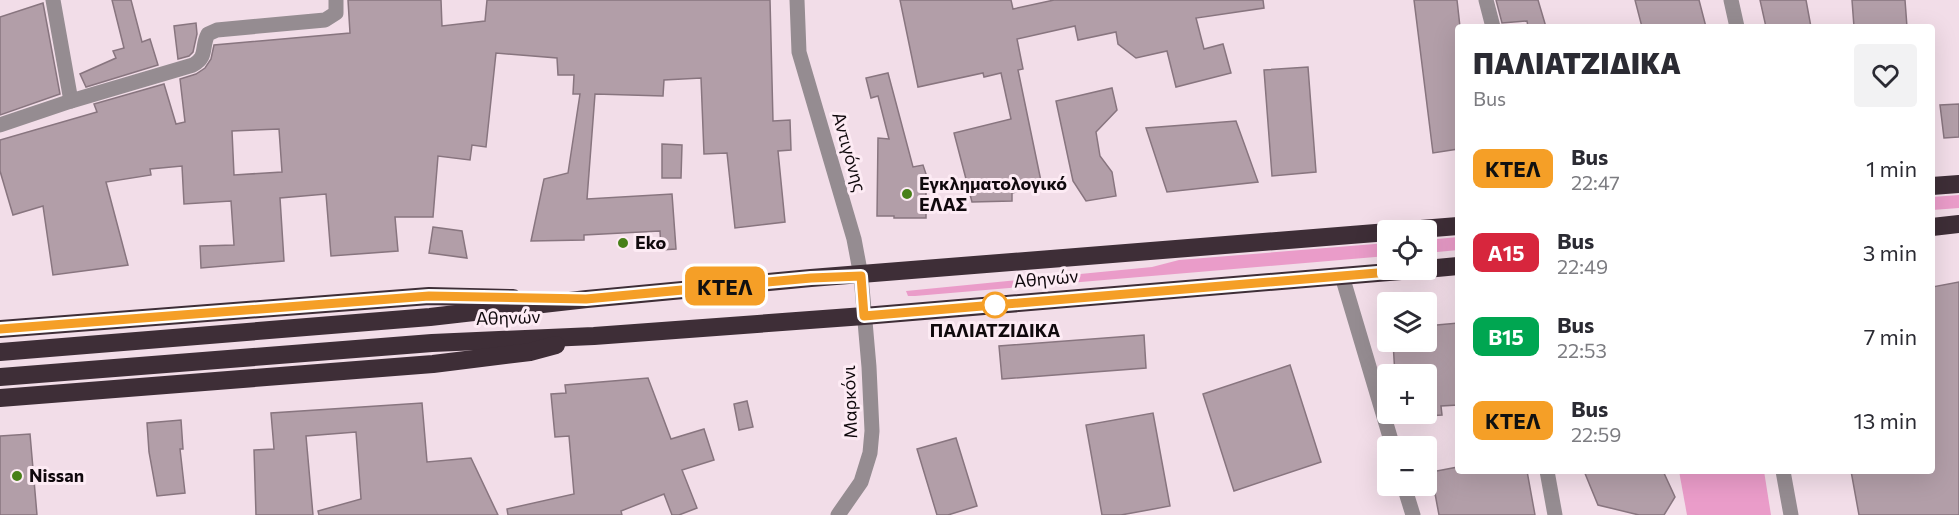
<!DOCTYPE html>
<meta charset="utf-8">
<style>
:root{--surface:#fff;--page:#f2f2f3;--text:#2b2b33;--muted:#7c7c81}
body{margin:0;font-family:Commissioner,sans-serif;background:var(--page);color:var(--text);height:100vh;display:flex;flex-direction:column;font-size:22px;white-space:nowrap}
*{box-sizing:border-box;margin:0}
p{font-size:20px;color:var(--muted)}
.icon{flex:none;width:33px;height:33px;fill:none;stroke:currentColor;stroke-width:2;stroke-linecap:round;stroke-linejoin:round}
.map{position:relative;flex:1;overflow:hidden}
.details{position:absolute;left:1455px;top:24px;width:480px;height:450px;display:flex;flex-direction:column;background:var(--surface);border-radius:6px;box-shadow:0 6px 24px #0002}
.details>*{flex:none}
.badge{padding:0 12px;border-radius:9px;font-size:21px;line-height:39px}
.tools{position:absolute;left:1377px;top:220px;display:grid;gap:12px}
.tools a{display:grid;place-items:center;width:60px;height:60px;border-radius:6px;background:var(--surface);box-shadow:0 6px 24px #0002;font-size:30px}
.map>.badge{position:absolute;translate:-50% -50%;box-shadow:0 0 0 3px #fff}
.round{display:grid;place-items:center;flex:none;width:63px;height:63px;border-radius:6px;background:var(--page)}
.summary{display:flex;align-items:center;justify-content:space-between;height:102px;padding:0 18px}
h1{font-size:28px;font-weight:800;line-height:45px}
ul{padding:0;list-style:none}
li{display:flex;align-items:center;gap:18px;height:84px;padding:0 18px}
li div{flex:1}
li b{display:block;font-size:22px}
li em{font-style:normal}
li .badge{min-width:66px;font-weight:700;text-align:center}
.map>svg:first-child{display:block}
</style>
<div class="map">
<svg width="1959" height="515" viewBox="0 0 1959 515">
<rect width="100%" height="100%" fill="#f2dde8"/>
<g fill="#ea9cc9">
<polygon points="1959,195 1959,208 1932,210 1932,197"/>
<polygon points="1458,237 1458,250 1427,253 1427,240"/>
<polygon points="1387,243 1387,256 915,296 908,296 906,291 1152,267 1179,260"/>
<polygon points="1679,471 1764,471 1771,515 1687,515"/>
</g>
<g fill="#b29ea8" stroke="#88757f" stroke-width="1.5" fill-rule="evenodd">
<polygon points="112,0 131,0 142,42 150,39 158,65 86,87 80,74 116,58 113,51 124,48"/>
<path d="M348 0H441L442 26 485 21 487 0H770L773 121 790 120 791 150 778 151 785 222 735 228 727 153 704 154 701 78 664 80 663 96 595 94 587 199 672 194 676 249 661 250 660 231 584 235V240L531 241 544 179 568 173 580 94H573L574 75H558L557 58 496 53 486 147 472 145 470 160 438 156 433 217H395L398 251 331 256 326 194 280 198 284 261 201 268 200 246 234 245 231 201 184 204 182 166 150 169 151 175 106 182 128 265 53 275 43 206 13 215 0 171V140L97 112 94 104 164 84 176 124 185 122 180 79 196 74 205 68 211 59 214 45 350 33ZM279 129 282 172 234 175 232 131Z"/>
<polygon points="900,0 1011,0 1013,9 1054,0 1263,0 1264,8 1196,18 1204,49 1223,44 1231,73 1176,87 1167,51 1136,58 1118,44 1116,32 1078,40 1075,26 1017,39 1023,69 1018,70 1042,186 1012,193 1012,201 972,202 954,133 1011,119 1001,73 984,77 983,73 918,87"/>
<polygon points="1414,0 1457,0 1460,27 1458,27 1458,149 1433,153"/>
<polygon points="1496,0 1538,0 1546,27 1528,27 1527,21 1502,23"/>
<polygon points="1635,0 1699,0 1706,27 1642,27"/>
<polygon points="1760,0 1806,0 1811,27 1766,27"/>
<polygon points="1852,0 1905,0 1907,27 1854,27"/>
<polygon points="43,3 60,94 0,115 0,17"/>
<polygon points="196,23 197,34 193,52 189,56 178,59 174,26"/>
<polygon points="1308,67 1316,172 1272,176 1264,70"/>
<polygon points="888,73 913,167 923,165 926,174 926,218 894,218 894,216 877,216 878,138 889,139 878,96 871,98 866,78"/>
<polygon points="1112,88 1117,110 1096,132 1100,156 1112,172 1116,196 1086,201 1073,181 1056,101"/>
<polygon points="1959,104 1959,137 1944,138 1940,105"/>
<polygon points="1236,121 1258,182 1167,192 1146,128"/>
<polygon points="662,144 682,145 681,178 662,178"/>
<polygon points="433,227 462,231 467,258 429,253"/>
<polygon points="1959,282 1959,515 1859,515 1851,471 1932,471 1932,287"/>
<polygon points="1458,323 1458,405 1441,406 1442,415 1426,416 1426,375 1395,375 1393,342 1426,342 1426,326"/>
<polygon points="1144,335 1146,368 1002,379 999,346"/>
<polygon points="1290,365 1321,462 1234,491 1203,394"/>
<polygon points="648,378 671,439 704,429 714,460 682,470 697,508 679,515 672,515 664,494 621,511 622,515 508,515 507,509 574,494 569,436 555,437 551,394 566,393 565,385"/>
<polygon points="747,401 753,427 739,430 734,404"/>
<polygon points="422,403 427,462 471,458 498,515 319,515 318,511 361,499 356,432 306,436 313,515 256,515 254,450 274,449 271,413"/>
<polygon points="1153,413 1170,506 1121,515 1102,515 1086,425"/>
<polygon points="181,420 183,449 180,449 185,493 157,496 149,452 147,423"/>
<polygon points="30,434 37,515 0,515 0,436"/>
<polygon points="956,438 977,506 948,515 937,515 917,449"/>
<polygon points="1458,467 1458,471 1527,471 1535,515 1439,515 1431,472"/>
<polygon points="1584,471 1663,471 1675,497 1664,515 1639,515 1598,505"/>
</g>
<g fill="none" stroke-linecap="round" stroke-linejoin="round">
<g stroke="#958c91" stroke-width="15">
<polyline points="53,0 71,101"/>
<polyline points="797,0 799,52 854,239 861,276 869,367 872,431 870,453 861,482 838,515"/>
<polyline points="1486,0 1493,27"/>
<polyline points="1731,0 1737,27"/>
<path d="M0 125 71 101 193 65C208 57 201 47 208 34L217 30 325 20 336 13V0"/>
<polyline points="1342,276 1393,447"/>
<polyline points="1547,471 1555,515"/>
<polyline points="1783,471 1791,515"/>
<polyline points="1404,486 1413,515"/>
</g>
<g stroke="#3e2e37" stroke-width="18">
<polyline points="1932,186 1959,184"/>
<polyline points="1932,227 1959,224"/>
<polyline points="1396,231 1458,226"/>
<polyline points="1426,269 1458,266"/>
<polyline points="0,329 429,296 513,298"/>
<polyline points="0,352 430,317 587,299 811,278 1388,232"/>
<polyline points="0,377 432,343 594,336 864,316 1413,270"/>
<polyline points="0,398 433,364 530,352 556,345"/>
</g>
</g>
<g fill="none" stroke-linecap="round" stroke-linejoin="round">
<g stroke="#fff" stroke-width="14">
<polyline id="line" points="0,329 429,296 586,299 811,278 861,276 864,316 1413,270"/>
</g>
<use href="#line" stroke="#f59f27" stroke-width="9"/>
</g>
<g fill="#488019" stroke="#fdebf4" stroke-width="2">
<circle cx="907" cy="194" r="6"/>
<circle cx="623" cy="243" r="6"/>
<circle cx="17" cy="476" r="6"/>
</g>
<circle fill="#fff" stroke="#f59f27" stroke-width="3" cx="995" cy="305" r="12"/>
<g text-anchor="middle" stroke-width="6" stroke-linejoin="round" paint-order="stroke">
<g font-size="18" fill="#10090d" stroke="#fdebf4">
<text transform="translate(849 152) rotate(74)" y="6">Αντιγόνης</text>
<text transform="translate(1046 279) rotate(-5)" y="6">Αθηνών</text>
<text transform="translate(508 318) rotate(-2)" y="6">Αθηνών</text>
<text transform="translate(850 402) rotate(-92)" y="6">Μαρκόνι</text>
</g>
<g font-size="18" font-weight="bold" fill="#10090d" stroke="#fdebf4" text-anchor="start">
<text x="919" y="190">Εγκληματολογικό<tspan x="919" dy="21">ΕΛΑΣ</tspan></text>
<text x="635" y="249">Eko</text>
<text x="29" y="482">Nissan</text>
</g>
<g font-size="18" font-weight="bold" fill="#10090d" stroke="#fdebf4">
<text x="995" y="337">ΠΑΛΙΑΤΖΙΔΙΚΑ</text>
</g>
</g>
</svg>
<div class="tools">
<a><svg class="icon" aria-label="locate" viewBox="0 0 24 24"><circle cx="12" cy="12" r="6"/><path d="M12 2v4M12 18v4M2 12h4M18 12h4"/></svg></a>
<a><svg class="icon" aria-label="layers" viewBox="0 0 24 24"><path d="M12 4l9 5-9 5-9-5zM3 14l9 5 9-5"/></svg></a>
<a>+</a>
<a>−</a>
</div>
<b class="badge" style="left:725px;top:286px;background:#f59f27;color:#111">ΚΤΕΛ</b>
<section class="details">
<div class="summary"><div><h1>ΠΑΛΙΑΤΖΙΔΙΚΑ</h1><p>Bus</p></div><a class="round"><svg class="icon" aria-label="heart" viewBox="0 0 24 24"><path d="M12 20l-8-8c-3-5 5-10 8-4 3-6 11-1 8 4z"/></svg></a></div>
<ul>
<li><span class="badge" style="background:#f59f27;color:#111">ΚΤΕΛ</span><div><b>Bus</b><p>22:47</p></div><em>1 min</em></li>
<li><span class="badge" style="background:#d7263d;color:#fff">Α15</span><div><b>Bus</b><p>22:49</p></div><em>3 min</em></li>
<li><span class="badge" style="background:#00a651;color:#fff">Β15</span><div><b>Bus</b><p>22:53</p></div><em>7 min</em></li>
<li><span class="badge" style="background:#f59f27;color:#111">ΚΤΕΛ</span><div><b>Bus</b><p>22:59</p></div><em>13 min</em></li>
</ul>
</section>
</div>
